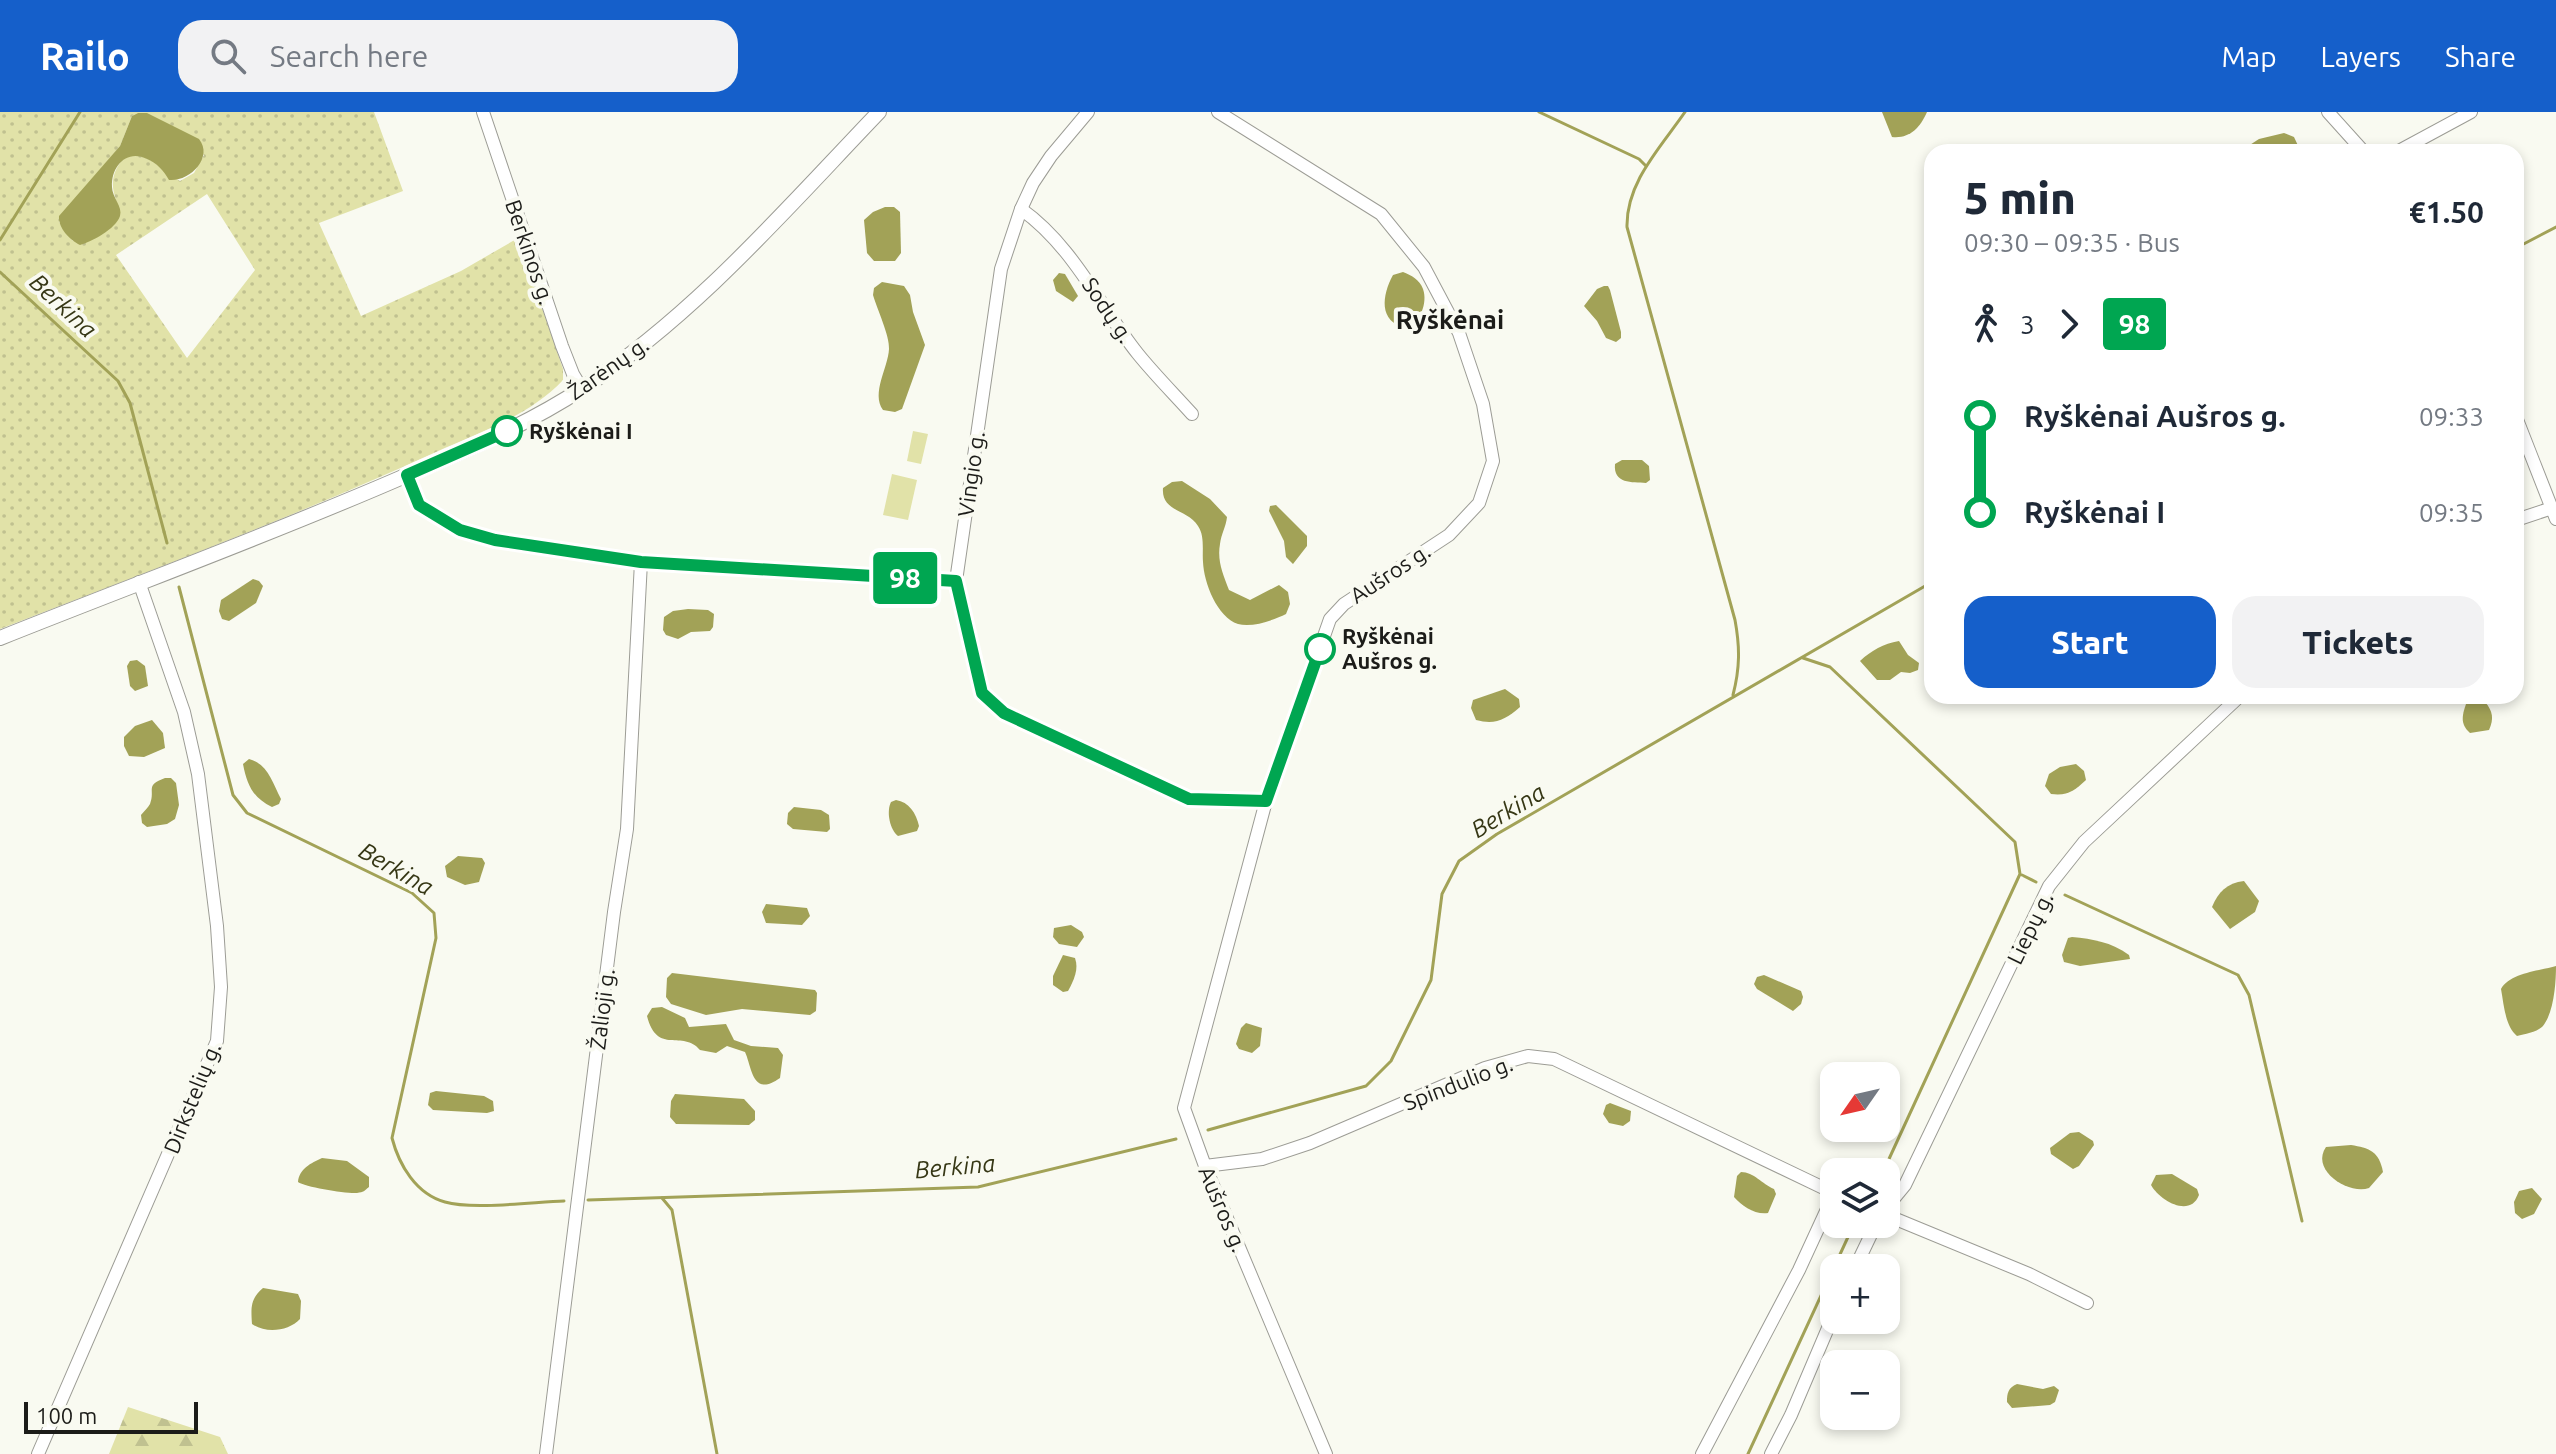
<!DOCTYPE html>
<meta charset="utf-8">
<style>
:root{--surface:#fff;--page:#f2f2f3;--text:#1f2937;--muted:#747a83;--accent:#155fca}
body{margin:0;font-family:Ubuntu,sans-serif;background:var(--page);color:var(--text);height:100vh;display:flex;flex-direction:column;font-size:30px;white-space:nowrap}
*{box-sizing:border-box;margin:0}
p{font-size:26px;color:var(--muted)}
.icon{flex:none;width:44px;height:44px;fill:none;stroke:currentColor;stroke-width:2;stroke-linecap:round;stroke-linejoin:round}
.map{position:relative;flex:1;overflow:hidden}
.drawer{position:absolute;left:1924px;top:32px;width:600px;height:560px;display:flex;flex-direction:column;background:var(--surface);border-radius:24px;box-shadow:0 4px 12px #0003}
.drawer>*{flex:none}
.badge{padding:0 16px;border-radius:6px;font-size:28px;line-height:52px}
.needle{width:52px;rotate:236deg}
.fabs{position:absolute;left:1820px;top:950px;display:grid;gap:16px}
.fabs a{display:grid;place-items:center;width:80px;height:80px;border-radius:16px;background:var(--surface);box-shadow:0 4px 12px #0003;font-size:40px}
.scale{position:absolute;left:24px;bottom:20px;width:174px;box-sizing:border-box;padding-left:8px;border:4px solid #1c1c19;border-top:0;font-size:22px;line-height:28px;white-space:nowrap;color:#1c1c19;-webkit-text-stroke:6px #f9faf1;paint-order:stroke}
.map>.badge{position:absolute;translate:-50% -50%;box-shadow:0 0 0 4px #fff}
.legs{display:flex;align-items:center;gap:12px;height:88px;padding:0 40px;font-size:26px}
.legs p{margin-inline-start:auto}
.summary{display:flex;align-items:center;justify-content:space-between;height:136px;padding:0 40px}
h1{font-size:44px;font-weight:800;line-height:60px}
.primary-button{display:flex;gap:16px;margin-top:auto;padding:16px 40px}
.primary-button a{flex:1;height:92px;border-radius:24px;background:var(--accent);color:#fff;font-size:32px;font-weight:800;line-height:92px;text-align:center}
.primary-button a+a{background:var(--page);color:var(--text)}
ul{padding:0 40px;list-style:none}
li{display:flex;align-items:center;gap:28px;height:96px;font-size:30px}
li i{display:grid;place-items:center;width:12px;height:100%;margin:0 10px;background:currentColor}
li i::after{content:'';width:20px;height:20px;margin:-10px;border:6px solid;border-radius:50%;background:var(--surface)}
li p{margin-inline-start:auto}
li:first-child i{background:linear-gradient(#0000 50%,currentColor 0)}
li:last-child i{background:linear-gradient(currentColor 50%,#0000 0)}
header{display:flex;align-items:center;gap:48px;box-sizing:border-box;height:112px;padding:0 40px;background:var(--accent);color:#fff}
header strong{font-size:38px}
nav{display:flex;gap:44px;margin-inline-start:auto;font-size:28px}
.search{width:560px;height:72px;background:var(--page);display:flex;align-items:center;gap:20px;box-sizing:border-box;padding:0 28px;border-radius:24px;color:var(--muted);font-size:30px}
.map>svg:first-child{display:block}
</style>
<header>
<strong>Railo</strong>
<div class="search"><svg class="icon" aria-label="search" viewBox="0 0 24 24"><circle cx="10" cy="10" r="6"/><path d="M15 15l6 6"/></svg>Search here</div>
<nav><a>Map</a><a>Layers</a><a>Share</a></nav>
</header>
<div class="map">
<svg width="2556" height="1342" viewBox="0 0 2556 1342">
<defs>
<pattern id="grass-dots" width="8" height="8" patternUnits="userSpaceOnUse" patternTransform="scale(2)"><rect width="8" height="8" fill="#e1e2a8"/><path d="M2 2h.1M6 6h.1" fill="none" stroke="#c0c190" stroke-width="1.8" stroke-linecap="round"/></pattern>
<pattern id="forest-firs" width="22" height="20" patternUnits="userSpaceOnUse" patternTransform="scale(2)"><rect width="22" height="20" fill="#e1e2a8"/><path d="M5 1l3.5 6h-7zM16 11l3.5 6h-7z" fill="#c0c190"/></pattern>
</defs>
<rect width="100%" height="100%" fill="#f9faf1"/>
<path fill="url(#grass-dots)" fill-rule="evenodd" d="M0 0H374L403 79 319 111 361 204 461 159 518 126 563 257V268C531 303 478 321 436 340 294 405 146 460 0 517ZM138 1 204 43 194 61 180 69C165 60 136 29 120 51 101 78 127 94 116 110L73 129 59 110 120 34 132 4ZM207 82 255 158 187 246 116 143Z"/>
<polygon fill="url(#forest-firs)" points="128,1295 220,1325 228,1342 109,1342"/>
<g fill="#e1e2a8">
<polygon points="913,319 928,322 921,352 907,349"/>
<polygon points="892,362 917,368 908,408 883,403"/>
</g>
<g fill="#a2a257">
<path d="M1882 0H1927C1920 16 1909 27 1892 25Z"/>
<path d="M138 1H147L199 27C214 46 189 70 169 68 164 59 157 51 147 47 127 37 111 54 112 75 112 85 123 95 120 104 116 117 91 130 80 133 70 128 58 116 59 104L120 34 132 4Z"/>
<polygon points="2284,21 2294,25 2301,40 2239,40 2259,27"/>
<polygon points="885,95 894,95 900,100 901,141 895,149 874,149 867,141 864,108 873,100"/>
<path d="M1403 160C1411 163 1420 168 1423 177 1428 191 1420 211 1406 216 1378 210 1382 183 1393 163Z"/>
<polygon points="1059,161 1065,162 1078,184 1073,190 1056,179 1053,168"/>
<path d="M882 170 904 174 910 183 913 200 925 233 902 297 895 300 883 298C871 281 888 256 889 237 890 224 877 197 873 183L874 176Z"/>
<polygon points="1604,174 1608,174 1610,178 1621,220 1621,226 1616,230 1606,226 1597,209 1584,194 1597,177"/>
<path d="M1622 348H1642L1649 354 1650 368 1646 371C1632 370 1613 372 1615 352Z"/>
<path d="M1182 369 1210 387 1227 405C1226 415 1221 422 1220 432 1217 449 1223 462 1229 478L1250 488 1279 473 1288 480 1290 492 1286 502C1274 508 1252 516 1238 512 1217 505 1204 471 1203 450 1202 439 1205 424 1198 414 1188 397 1161 400 1163 376L1172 370Z"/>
<polygon points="1276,393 1307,424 1307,434 1293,452 1286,445 1284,429 1269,399 1270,394"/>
<polygon points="253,467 259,469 263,474 256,491 229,509 222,507 219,499 221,488"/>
<polygon points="688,497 708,498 714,502 713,515 710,519 691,520 678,527 666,523 663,518 664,505 673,499"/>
<path d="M1899 529 1908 543 1919 551 1918 558 1910 561 1901 560 1890 568H1877L1860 549C1872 538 1883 532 1899 529Z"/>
<polygon points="137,548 145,554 148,574 135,579 130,574 127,554 130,549"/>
<path d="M1505 577 1519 587 1520 595C1505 608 1495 613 1476 608L1471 596 1473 588Z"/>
<path d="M2485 590C2493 599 2494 607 2489 618L2470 621C2460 612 2462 604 2466 592Z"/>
<polygon points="152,608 163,621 165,636 144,645 129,644 124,634 124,625 135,614"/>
<path d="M249 647C268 652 272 670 281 687L279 692 272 695C253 686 247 673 243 652Z"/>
<path d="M2076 652 2084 659 2086 668C2074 679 2068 684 2051 682L2045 674 2049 662 2060 655Z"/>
<path d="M165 666H171L176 671 179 693 175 707 167 712 147 715 142 711 141 703C144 699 148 696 150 692 156 677 144 674 165 666Z"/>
<path d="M896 688C909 690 916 701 919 714L917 719 898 724C890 718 886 700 891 690Z"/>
<polygon points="794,695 821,698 829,703 830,717 827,720 793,717 787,712 788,701"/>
<polygon points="458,744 482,746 485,751 479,770 465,773 447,765 445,754"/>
<path d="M2244 769 2259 789 2255 800 2230 817 2212 795C2218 780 2227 771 2244 769Z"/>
<polygon points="766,792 807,796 810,804 802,813 766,811 762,800"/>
<polygon points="1071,813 1082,820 1084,825 1077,835 1059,832 1053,825 1054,816"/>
<path d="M2072 825C2093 827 2111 830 2129 843L2130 847 2080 854 2064 850 2062 843 2068 826Z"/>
<path d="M1063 843 1075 846C1079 857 1074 868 1068 879L1063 880 1053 873V864Z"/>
<path d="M2556 854C2556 871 2554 900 2543 914 2537 920 2525 922 2517 924 2505 914 2504 893 2501 877 2510 861 2539 859 2556 854Z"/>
<polygon points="672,861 815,878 817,881 816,899 810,903 742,897 706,903 671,892 666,885 667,866"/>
<polygon points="1764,863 1801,879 1803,885 1801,892 1793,899 1757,877 1754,872 1757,865"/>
<path d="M662 895 685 906 689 915 726 912 734 928 751 934 778 936 783 943 780 966C752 986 752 955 745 940L727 934 716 941 700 938C683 917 657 944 647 904L652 896Z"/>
<polygon points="1246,911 1262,916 1260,934 1252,941 1239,937 1236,932 1241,916"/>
<polygon points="436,979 484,984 493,989 494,999 487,1001 433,998 428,993 430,981"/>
<polygon points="675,982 744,987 755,999 755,1008 749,1013 676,1012 670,1005 671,989"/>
<polygon points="1610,991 1631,999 1630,1009 1623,1014 1609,1011 1603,1002 1606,993"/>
<polygon points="2079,1020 2093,1029 2094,1033 2079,1054 2073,1057 2051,1042 2050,1036 2070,1021"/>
<path d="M2351 1033C2369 1036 2379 1039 2383 1060L2369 1076C2348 1083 2310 1058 2326 1035Z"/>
<path d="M322 1046 347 1049 369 1065V1075C364 1079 364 1080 357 1081 347 1082 305 1075 298 1070 299 1057 311 1051 322 1046Z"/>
<path d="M1741 1060C1754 1060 1762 1072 1774 1077L1776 1082 1768 1101C1755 1103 1742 1094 1734 1085L1737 1064Z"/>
<path d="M2172 1062 2197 1077 2199 1083C2190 1106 2160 1089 2151 1073L2156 1063Z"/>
<polygon points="2532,1076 2542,1087 2534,1102 2522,1107 2515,1101 2514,1090 2519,1079"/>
<path d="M263 1176 298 1182 301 1189 300 1207C289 1219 266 1222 252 1212 251 1196 250 1187 263 1176Z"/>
<path d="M2017 1272 2043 1277 2054 1274 2059 1278 2055 1290 2050 1293 2012 1296 2007 1290C2007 1281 2008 1276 2017 1272Z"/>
</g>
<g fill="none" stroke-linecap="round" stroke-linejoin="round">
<g stroke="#a2a257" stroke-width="3">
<polyline points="1539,0 1639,47 1646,54"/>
<path d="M1685 0C1661 35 1626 70 1627 115L1735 508C1740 535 1740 556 1733 583"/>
<polyline points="0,128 80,0"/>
<polyline points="2516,136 2556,115"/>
<polyline points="0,160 118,269 130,291 167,431"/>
<path d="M179 475 233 683 247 701 412 781 434 801 436 826 392 1026C399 1053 416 1082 445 1090 472 1098 534 1090 564 1089"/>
<polyline points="1803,546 1830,555 2015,730 2020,762 1883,1060"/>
<polyline points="2022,763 2036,770"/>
<polyline points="2065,783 2238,863 2249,883 2302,1109"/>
<polyline points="1208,1018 1366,974 1391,949 1431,868 1442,782 1459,749 1497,722 1932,470"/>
<polyline points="662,1086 672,1098 717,1342"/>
<polyline points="588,1088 978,1075 1176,1027"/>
<polyline points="1748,1342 1854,1112"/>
</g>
<g stroke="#9c9c95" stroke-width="14">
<g id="minor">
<polyline points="483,0 562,234 573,262 582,277"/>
<polyline points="1088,0 1051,44 1033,71 1021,97 1001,157 956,469 982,581 1004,601 1189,687 1266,689"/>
<polyline points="1218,0 1381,102 1424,155 1459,221 1483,292 1493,349 1479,391 1449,423 1344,492 1330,507 1266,689 1184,996 1205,1054 1326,1342"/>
<polyline points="2328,0 2364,40"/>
<polyline points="2397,40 2471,0"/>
<path d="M1021 97C1073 134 1099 193 1138 242 1155 263 1174 282 1192 302"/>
<polyline points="2516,305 2556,407"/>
<polyline points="407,363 419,393 460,418 495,428 641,450 956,469"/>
<polyline points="2516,408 2552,396"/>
<polyline points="1205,1054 1262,1047 1310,1031 1485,956 1528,944 1554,947 1834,1081"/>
<polyline points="1886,1096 1905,1073 2049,774 2084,730 2240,584"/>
<polyline points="1886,1103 2029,1162 2087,1191"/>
<polyline points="1855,1156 1876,1112"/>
<polyline points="38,1342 217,929 221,875 217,814 198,662 184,600 139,470"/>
<polyline points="546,1342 614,800 627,717 641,450"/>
<polyline points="1702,1342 1799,1158 1834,1082"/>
<polyline points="1771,1342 1791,1303 1834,1202"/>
</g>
</g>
<g stroke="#9c9c95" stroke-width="16">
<path id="major" d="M0 526C135 472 272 422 405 364 466 338 527 313 583 276 696 202 786 97 879 0"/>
</g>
<use href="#minor" stroke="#fff" stroke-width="12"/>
<use href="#major" stroke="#fff" stroke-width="14"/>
</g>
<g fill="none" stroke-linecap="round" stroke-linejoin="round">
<g stroke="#fff" stroke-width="18">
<polyline id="line-1" points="507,319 407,363 419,393 460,418 495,428 641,450 956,469 982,581 1004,601 1189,687 1266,689 1320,537"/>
</g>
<use href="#line-1" stroke="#00a651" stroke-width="12"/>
</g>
<g fill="#fff" stroke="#00a651" stroke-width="4">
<circle cx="507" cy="319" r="14"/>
<circle cx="1320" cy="537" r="14"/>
</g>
<g text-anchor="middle" stroke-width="8" stroke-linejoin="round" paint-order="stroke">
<g font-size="22" fill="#1c1c19" stroke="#f9faf1">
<text transform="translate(530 140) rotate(71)" y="8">Berkinos g.</text>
<text transform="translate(1108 198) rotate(56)" y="8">Sodų g.</text>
<text transform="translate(608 256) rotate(-35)" y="8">Žarėnų g.</text>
<text transform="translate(971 362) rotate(-82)" y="8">Vingio g.</text>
<text transform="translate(1390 461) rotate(-33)" y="8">Aušros g.</text>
<text transform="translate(2030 816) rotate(-64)" y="8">Liepų g.</text>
<text transform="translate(602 897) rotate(-83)" y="8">Žalioji g.</text>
<text transform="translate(1458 971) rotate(-21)" y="8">Spindulio g.</text>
<text transform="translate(192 986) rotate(-68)" y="8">Dirkstelių g.</text>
<text transform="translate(1223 1097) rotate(67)" y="8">Aušros g.</text>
</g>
<g font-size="22" font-weight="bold" fill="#1c1c19" stroke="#f9faf1" text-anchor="start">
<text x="529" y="327">Ryškėnai I</text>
<text x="1342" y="532">Ryškėnai<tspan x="1342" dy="25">Aušros g.</tspan></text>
</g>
<g font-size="24" font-style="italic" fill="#363715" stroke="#f9faf1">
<text transform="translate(63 194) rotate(43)" y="8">Berkina</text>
<text transform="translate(1508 699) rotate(-31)" y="8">Berkina</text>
<text transform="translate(396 757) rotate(30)" y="8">Berkina</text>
<text transform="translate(955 1055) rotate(-5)" y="8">Berkina</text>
</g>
<g font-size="26" font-weight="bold" fill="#1c1c19" stroke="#f9faf1">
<text x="1450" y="217">Ryškėnai</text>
</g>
</g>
</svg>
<div class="fabs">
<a><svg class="needle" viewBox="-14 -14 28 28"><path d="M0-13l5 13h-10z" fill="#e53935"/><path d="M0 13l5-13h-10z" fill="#747a83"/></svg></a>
<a><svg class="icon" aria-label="layers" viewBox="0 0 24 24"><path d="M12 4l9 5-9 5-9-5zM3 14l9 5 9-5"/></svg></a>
<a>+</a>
<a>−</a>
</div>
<div class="scale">100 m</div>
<b class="badge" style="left:905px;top:466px;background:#00a651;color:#fff">98</b>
<section class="drawer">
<div class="summary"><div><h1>5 min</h1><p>09:30 – 09:35 · Bus</p></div><b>€1.50</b></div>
<div class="legs"><svg class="icon" aria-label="walk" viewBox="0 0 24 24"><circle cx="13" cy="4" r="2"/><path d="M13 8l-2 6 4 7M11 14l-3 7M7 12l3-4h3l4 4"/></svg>3<svg class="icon" aria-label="forward" viewBox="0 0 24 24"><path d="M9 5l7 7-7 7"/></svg><b class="badge" style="background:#00a651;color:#fff">98</b></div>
<ul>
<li><i style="color:#00a651"></i><b>Ryškėnai Aušros g.</b><p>09:33</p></li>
<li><i style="color:#00a651"></i><b>Ryškėnai I</b><p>09:35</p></li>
</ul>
<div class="primary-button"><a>Start</a><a>Tickets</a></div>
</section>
</div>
